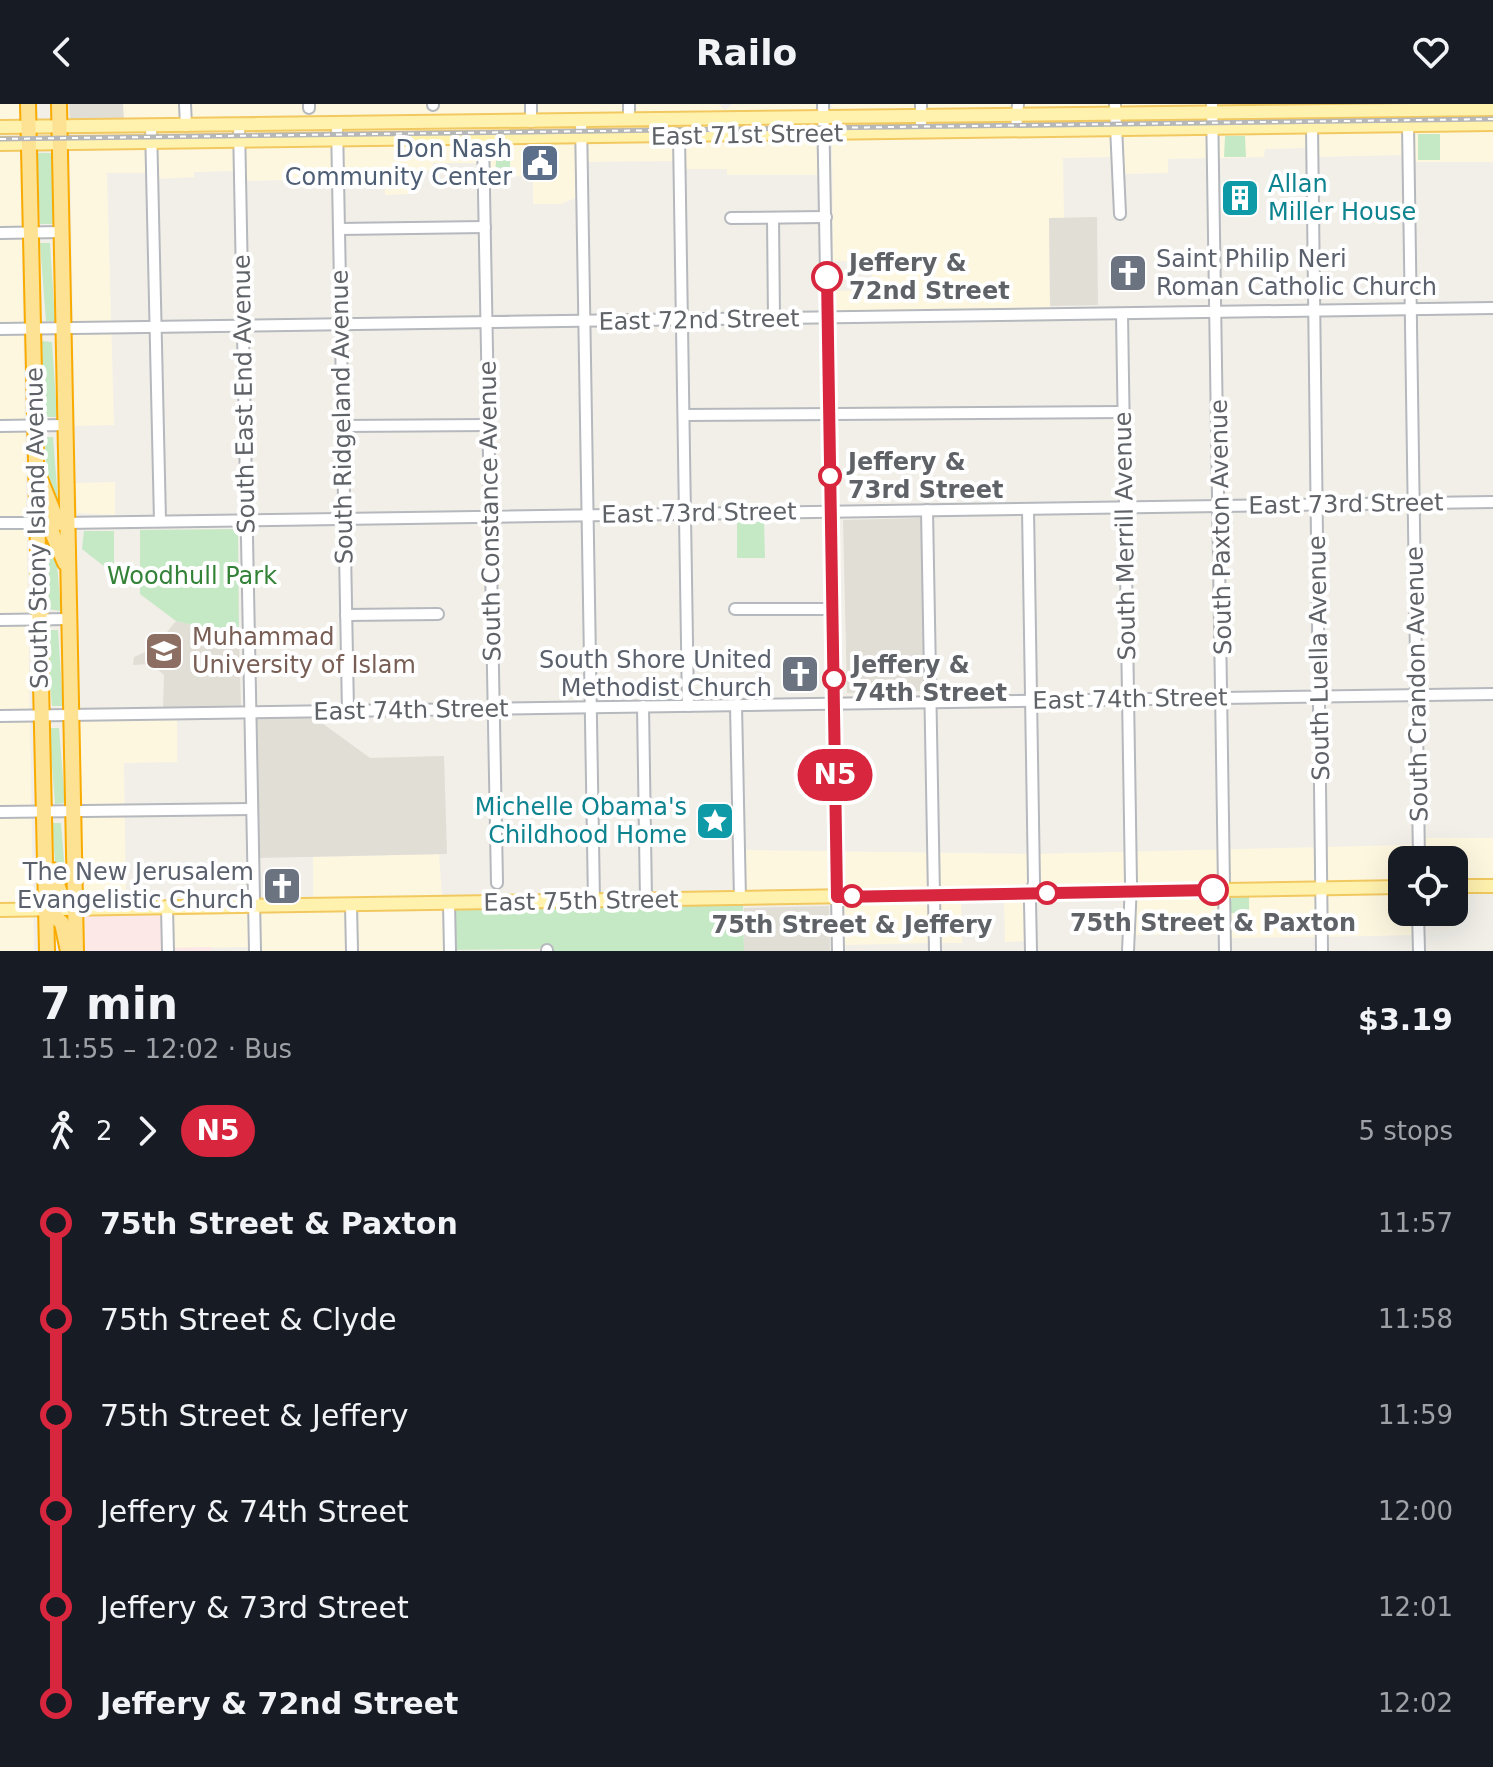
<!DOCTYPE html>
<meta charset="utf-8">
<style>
:root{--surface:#171b24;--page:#20242c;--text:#f1f3f6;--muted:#9ea1a6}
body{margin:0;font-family:"DejaVu Sans",sans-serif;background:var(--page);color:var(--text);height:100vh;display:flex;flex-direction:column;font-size:30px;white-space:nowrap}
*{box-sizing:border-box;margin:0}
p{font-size:26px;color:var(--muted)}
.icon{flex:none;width:44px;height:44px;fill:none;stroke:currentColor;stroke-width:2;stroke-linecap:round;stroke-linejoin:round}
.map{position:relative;height:847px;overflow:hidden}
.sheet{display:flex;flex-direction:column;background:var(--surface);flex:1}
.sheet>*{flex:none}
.badge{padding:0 16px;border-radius:26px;font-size:28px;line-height:52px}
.fabs{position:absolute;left:1388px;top:742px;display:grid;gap:16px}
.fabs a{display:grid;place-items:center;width:80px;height:80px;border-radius:16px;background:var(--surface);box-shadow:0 8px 32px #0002;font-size:40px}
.map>.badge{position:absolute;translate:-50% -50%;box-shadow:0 0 0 4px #fff}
.legs{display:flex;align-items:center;gap:12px;height:88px;padding:0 40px;font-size:26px}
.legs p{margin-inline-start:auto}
.summary{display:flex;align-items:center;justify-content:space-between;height:136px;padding:0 40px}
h1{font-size:44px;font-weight:700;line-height:60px}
ul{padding:0 40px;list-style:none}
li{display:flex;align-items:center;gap:28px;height:96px;font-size:30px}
li i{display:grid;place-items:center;width:12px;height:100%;margin:0 10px;background:currentColor}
li i::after{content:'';width:20px;height:20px;margin:-10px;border:6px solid;border-radius:50%;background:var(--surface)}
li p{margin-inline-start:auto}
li:first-child i{background:linear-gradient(#0000 50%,currentColor 0)}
li:last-child i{background:linear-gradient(currentColor 50%,#0000 0)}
header{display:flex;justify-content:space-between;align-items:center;height:104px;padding:0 40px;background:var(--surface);font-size:36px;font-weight:700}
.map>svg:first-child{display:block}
</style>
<header><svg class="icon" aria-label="back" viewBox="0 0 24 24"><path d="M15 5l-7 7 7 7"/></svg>Railo<svg class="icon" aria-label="heart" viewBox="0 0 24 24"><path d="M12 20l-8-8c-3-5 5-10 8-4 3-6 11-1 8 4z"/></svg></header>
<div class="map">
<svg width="1493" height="847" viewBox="0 0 1493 847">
<rect width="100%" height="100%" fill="#f1efe8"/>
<g fill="#fef7e0">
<rect x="0" y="0" width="19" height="18"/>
<polygon points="123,0 180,0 180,15 124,18"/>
<polygon points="190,0 528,0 526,12 190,16"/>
<polygon points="535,0 625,0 625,10 536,12"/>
<polygon points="632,0 719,0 725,6 733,0 817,0 817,6 634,11"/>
<polygon points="831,0 916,0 916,6 832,8"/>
<polygon points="925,0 1013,0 1013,5 926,7"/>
<polygon points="1022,0 1110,0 1110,3 1023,6"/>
<polygon points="1119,0 1208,0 1206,3 1121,4"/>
<polygon points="1493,26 1493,58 1412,58 1412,27"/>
<polygon points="1304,27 1307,44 1265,45 1264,53 1219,54 1220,29"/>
<polygon points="1317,28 1402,27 1405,51 1316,53"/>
<polygon points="1209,29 1211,54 1168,55 1168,69 1123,70 1124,30"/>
<polygon points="1113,30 1115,53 1063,54 1064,114 1049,114 1050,209 836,212 835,187 873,186 871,157 833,157 832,35"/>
<polygon points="816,34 818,71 727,71 727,65 683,65 684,36"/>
<polygon points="672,36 674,57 584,58 587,37"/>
<polygon points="575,37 577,93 561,100 533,100 533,72 479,73 478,59 433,59 432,66 409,67 409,90 385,91 384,74 342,75 342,40"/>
<polygon points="331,41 333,75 244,77 246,42"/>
<polygon points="233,42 235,67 194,68 194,73 157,75 158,43"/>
<polygon points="146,43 147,69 107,69 114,321 75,322 70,45"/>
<polygon points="0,45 20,47 34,847 0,847"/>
<polygon points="115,378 115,411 77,409 76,379"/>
<polygon points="177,614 177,658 124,659 126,797 84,798 80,615"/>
<polygon points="1425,734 1493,734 1493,775 1454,776 1454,756 1402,756 1402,776 737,786 737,746 1032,750 1409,741"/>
<polygon points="439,750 442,793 313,795 313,753"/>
<polygon points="1402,790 1402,808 1414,808 1415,831 1326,833 1325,791"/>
<polygon points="1317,791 1318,833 1229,834 1229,809 1249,809 1249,792"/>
<polygon points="1220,793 1221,830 1131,831 1130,794"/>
<polygon points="1004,796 1027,796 1028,837 1005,838"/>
<polygon points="938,797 961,797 962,839 938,839"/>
<polygon points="929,798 930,839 843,841 843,799"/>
<polygon points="444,805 445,847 355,847 355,806"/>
<polygon points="347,807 348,847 258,847 257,808"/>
<polygon points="250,808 251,843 171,844 170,809"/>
</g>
<g fill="#e1ded6">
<polygon points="69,0 123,0 124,18 70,17"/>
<polygon points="1097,113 1098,201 1050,202 1049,114"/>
<polygon points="921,414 926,587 847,589 843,416"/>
<polygon points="176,517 239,532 241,604 163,604 164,571 151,560 133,561 134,553 154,544"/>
<polygon points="311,611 370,654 444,652 447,750 257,754 254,612"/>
<polygon points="829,802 830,847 744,847 744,804"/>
</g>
<polygon fill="#fce8e6" points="163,809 163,844 211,843 211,847 85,847 84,810"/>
<g fill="#c5e8c5">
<rect x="1418" y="30" width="22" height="26"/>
<polygon points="1225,32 1245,32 1246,53 1224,53"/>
<polygon points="497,45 510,45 510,70 495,70"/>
<polygon points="37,49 52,49 54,120 40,120"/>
<polygon points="40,139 50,139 55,217 46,217"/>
<polygon points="42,237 52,238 57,313 44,313"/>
<polygon points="44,333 53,333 59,408 48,386"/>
<polygon points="737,418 764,418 765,454 737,454"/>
<polygon points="238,425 239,532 176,517 140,490 140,426"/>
<polygon points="84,427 114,427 114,470 82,445"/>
<polygon points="46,439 56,448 61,507 48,505"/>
<polygon points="49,526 58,526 63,602 52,602 47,548"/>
<polygon points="49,624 59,624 65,699 55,700"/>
<polygon points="52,719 61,719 67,794 56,771"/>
<polygon points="1232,792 1249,792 1249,809 1229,809"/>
<polygon points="743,797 744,847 554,847 552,841 546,839 539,845 452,846 451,802"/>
</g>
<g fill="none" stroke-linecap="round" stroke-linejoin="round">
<g stroke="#b5b8bc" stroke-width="14">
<g id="minor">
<polyline points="185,0 186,22"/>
<polyline points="309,0 309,4"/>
<polyline points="433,0 433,1"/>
<polyline points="531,0 531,18"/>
<polyline points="629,0 629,15"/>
<polyline points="823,0 838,847"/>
<polyline points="921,0 921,28"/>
<polyline points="1115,0 1120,110"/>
<polyline points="1212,0 1225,847"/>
<polyline points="581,16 594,797"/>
<polyline points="337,20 348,607"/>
<polyline points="1408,20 1419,756"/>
<polyline points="239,21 255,847"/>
<polyline points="151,22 160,417"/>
<polyline points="1312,22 1322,847"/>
<polyline points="1016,27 1018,0"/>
<polyline points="679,32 688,602"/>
<polyline points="483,34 497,779"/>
<polyline points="731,114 826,113"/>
<polyline points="773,114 774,215"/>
<polyline points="339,125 485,123"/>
<polyline points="0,129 62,128"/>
<polyline points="1122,210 1131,780 1128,847"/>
<polyline points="0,225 1493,204"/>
<polyline points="684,311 1124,308"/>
<polyline points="0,322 66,321"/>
<polyline points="343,322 488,321"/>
<polyline points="1028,405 1034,778 1030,798 1031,847"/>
<polyline points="927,406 935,847"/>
<polyline points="0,419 43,419"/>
<polyline points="63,419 1493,398"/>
<polyline points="735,505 832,505"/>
<polyline points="346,511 438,510"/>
<polyline points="0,516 69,515"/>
<polyline points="736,601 740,795"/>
<polyline points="643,602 646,796"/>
<polyline points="0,612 1493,590"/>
<polyline points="0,708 252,705"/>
<polyline points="449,799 450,847"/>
<polyline points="351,801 352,847"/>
<polyline points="167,803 168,847"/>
<polyline points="1418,808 1419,847"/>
<polyline points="547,846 547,847"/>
</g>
</g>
<g stroke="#f2c960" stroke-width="16">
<g id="major">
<polyline points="0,23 1493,5"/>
<polyline points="0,40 1493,20"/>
<polyline points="1454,782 1493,782"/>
<polyline points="0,806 1402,783"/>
</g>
</g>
<g stroke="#f9ab00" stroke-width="18">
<g id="highway">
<polyline points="28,0 47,847"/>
<polyline points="59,0 76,847"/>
<polyline points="40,375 58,419"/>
<polyline points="48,419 65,459"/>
<polyline points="52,766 62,794 75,805"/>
<polyline points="46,805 62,819 68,847"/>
</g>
</g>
<use href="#minor" stroke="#fff" stroke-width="10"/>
<use href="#major" stroke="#fff2af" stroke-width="12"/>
<use href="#highway" stroke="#fde293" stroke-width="14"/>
<g stroke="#b6b7b8" stroke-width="5">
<polyline id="rail" points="0,35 1493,15"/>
</g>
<use href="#rail" stroke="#fff" stroke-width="2" stroke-dasharray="6" stroke-linecap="butt"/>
</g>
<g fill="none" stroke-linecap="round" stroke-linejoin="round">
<g stroke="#fff" stroke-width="18">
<polyline id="line-1" points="827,173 837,793 1213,786"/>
</g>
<use href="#line-1" stroke="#d7263d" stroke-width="12"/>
</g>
<defs>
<g id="civic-square" transform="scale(2)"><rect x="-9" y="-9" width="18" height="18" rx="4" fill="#5c6f8a" stroke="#fff"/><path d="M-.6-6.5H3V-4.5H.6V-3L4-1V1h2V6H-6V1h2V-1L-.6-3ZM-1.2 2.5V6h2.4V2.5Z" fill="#fff"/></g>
<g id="building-square" transform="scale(2)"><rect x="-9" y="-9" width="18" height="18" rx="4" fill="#0f9aa8" stroke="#fff"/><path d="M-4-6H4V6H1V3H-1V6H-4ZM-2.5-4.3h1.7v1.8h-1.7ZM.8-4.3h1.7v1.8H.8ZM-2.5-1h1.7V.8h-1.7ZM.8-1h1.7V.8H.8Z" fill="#fff"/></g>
<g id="church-square" transform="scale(2)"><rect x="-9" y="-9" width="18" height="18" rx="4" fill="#6b7280" stroke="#fff"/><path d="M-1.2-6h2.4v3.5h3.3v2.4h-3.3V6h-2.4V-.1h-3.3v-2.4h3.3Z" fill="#fff"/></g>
<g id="university-square" transform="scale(2)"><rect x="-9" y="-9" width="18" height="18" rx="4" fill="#8d6e63" stroke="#fff"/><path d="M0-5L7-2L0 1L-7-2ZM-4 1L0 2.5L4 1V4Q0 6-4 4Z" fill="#fff"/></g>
<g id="sight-square" transform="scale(2)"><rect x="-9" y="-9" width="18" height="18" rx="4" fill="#0f9aa8" stroke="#fff"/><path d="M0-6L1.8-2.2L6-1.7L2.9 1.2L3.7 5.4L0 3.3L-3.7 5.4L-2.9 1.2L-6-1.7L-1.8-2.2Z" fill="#fff"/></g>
</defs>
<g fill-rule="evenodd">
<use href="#civic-square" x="540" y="59"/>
<use href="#building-square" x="1240" y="94"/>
<use href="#church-square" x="1128" y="169"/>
<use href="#university-square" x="164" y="547"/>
<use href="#church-square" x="800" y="570"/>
<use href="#sight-square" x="715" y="717"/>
<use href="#church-square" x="282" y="782"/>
</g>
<g fill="#fff" stroke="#d7263d" stroke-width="4">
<circle cx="827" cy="173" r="14"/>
<circle cx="830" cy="372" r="10"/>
<circle cx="834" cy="575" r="10"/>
<circle cx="1213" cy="786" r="14"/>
<circle cx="1047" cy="789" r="10"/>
<circle cx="852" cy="792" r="10"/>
</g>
<g text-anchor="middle" stroke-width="8" stroke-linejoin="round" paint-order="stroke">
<g font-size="24" fill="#5f6368" stroke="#fff">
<text transform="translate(747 31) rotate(-1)" y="8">East 71st Street</text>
<text transform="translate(699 216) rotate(-1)" y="8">East 72nd Street</text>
<text transform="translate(244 290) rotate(-91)" y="8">South East End Avenue</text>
<text transform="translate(342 313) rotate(-91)" y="8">South Ridgeland Avenue</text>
<text transform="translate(1346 400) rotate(-1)" y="8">East 73rd Street</text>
<text transform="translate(490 407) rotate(-91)" y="8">South Constance Avenue</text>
<text transform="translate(699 409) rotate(-1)" y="8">East 73rd Street</text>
<text transform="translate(1221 423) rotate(-91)" y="8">South Paxton Avenue</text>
<text transform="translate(37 424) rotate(-91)" y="8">South Stony Island Avenue</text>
<text transform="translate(1125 432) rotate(-91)" y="8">South Merrill Avenue</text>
<text transform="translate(1319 554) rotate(-91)" y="8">South Luella Avenue</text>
<text transform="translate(1417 580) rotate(-91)" y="8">South Crandon Avenue</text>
<text transform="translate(1130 595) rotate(-1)" y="8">East 74th Street</text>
<text transform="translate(411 606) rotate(-1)" y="8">East 74th Street</text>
<text transform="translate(581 797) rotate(-1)" y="8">East 75th Street</text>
</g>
<g font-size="24" fill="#4e5e75" stroke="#fff" text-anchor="end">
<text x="512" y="53">Don Nash<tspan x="512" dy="28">Community Center</tspan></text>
</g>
<g font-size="24" fill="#0d838f" stroke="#fff" text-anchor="start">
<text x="1268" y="88">Allan<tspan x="1268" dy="28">Miller House</tspan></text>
<text x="687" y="711" text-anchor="end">Michelle Obama's<tspan x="687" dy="28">Childhood Home</tspan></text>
</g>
<g font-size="24" fill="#5b616d" stroke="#fff" text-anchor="end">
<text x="1156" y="163" text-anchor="start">Saint Philip Neri<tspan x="1156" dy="28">Roman Catholic Church</tspan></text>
<text x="772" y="564">South Shore United<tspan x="772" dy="28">Methodist Church</tspan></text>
<text x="254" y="776">The New Jerusalem<tspan x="254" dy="28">Evangelistic Church</tspan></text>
</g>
<g font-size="24" font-weight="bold" fill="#5f6368" stroke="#fff" text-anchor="start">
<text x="849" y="167">Jeffery &amp;<tspan x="849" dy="28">72nd Street</tspan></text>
<text x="848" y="366">Jeffery &amp;<tspan x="848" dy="28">73rd Street</tspan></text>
<text x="852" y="569">Jeffery &amp;<tspan x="852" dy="28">74th Street</tspan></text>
<text x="1213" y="827" text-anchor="middle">75th Street &amp; Paxton</text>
<text x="852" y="829" text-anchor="middle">75th Street &amp; Jeffery</text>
</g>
<g font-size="24" fill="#348238" stroke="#fff">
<text x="192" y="480">Woodhull Park</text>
</g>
<g font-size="24" fill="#785e54" stroke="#fff" text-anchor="start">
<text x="192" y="541">Muhammad<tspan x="192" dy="28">University of Islam</tspan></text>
</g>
</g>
</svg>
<div class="fabs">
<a><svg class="icon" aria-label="locate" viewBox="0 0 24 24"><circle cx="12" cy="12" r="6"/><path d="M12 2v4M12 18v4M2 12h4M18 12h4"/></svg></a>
</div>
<b class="badge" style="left:835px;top:671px;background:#d7263d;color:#fff">N5</b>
</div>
<section class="sheet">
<div class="summary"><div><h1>7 min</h1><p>11:55 – 12:02 · Bus</p></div><b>$3.19</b></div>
<div class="legs"><svg class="icon" aria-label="walk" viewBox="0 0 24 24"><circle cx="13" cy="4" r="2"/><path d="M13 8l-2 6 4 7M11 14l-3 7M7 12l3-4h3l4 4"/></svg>2<svg class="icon" aria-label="forward" viewBox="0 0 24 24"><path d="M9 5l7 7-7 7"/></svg><b class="badge" style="background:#d7263d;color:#fff">N5</b><p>5 stops</p></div>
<ul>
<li><i style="color:#d7263d"></i><b>75th Street &amp; Paxton</b><p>11:57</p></li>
<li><i style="color:#d7263d"></i><span>75th Street &amp; Clyde</span><p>11:58</p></li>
<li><i style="color:#d7263d"></i><span>75th Street &amp; Jeffery</span><p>11:59</p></li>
<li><i style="color:#d7263d"></i><span>Jeffery &amp; 74th Street</span><p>12:00</p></li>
<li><i style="color:#d7263d"></i><span>Jeffery &amp; 73rd Street</span><p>12:01</p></li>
<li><i style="color:#d7263d"></i><b>Jeffery &amp; 72nd Street</b><p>12:02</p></li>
</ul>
</section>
